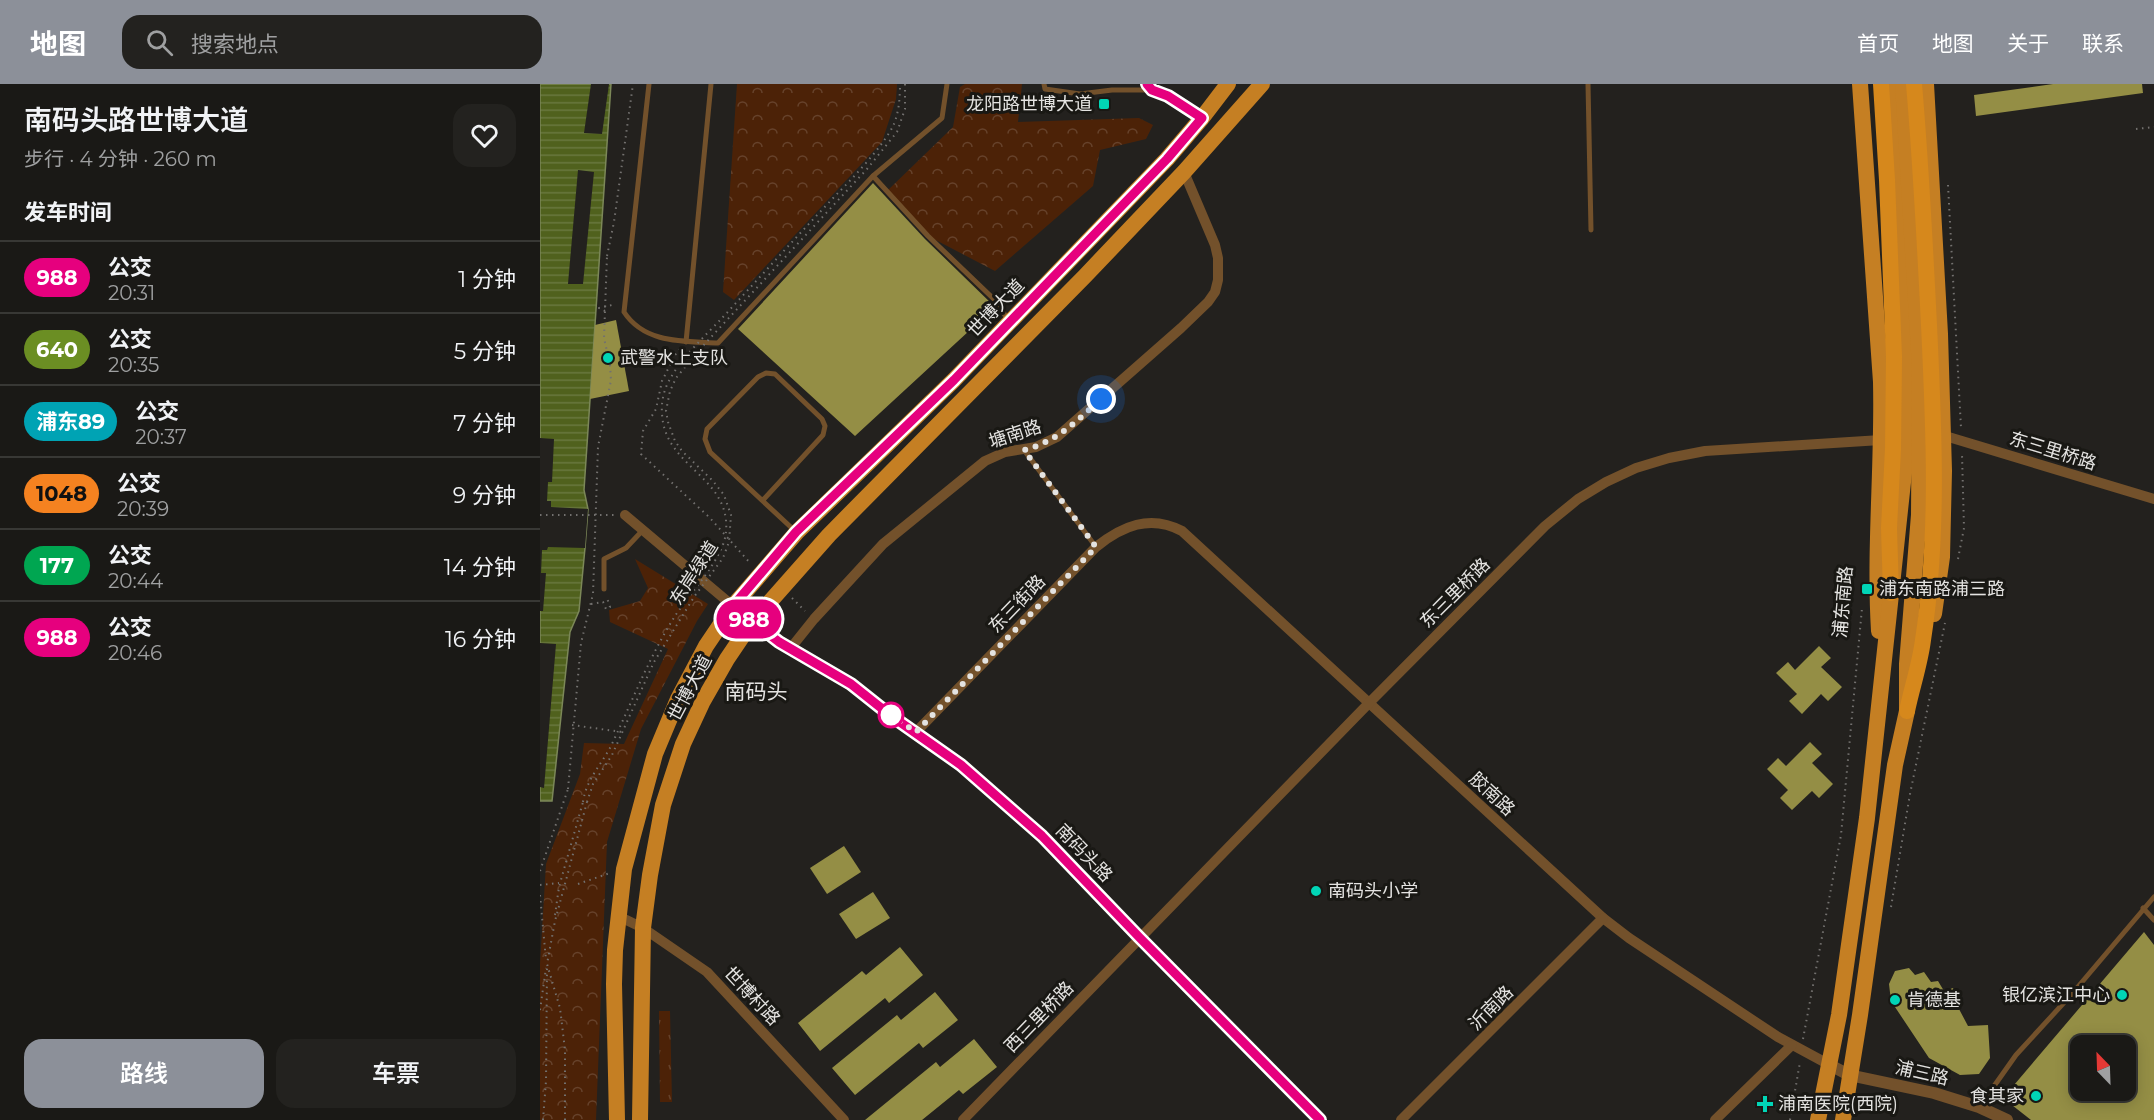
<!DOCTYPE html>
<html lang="zh">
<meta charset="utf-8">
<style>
:root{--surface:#1a1916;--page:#23221f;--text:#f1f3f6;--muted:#9fa0a1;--line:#383835;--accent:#8c9099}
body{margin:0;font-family:Montserrat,"Noto Sans SC",sans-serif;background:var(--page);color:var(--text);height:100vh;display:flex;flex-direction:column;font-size:22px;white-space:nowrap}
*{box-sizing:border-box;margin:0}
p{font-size:20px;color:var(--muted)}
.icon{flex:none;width:33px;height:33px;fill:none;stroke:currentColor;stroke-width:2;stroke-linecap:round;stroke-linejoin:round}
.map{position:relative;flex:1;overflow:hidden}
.panel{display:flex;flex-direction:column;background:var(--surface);width:540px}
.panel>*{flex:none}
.badge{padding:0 12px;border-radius:20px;font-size:21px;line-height:39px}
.needle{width:39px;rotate:337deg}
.buttons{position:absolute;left:1530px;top:951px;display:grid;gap:12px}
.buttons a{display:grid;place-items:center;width:66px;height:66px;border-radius:12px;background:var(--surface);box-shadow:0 3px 15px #0003,0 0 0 2px var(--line);font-size:30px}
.you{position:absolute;width:30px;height:30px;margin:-15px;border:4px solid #fff;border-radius:50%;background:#1a73e8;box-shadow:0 0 0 9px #1a73e833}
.map>.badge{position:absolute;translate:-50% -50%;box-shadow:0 0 0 3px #fff}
h2{padding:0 24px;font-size:22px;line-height:54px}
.round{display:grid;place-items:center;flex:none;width:63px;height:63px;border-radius:18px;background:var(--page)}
.headline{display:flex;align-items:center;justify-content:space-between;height:102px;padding:0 24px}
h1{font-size:28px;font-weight:600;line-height:45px}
.action{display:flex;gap:12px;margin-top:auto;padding:12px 24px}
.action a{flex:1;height:69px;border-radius:18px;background:var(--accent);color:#fff;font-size:24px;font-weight:600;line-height:69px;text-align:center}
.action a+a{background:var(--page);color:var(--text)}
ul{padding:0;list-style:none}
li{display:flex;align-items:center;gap:18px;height:72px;padding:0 24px;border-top:2px solid var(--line)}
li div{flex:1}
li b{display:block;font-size:22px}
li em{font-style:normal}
li .badge{min-width:66px;font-weight:700;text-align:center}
header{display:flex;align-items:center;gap:36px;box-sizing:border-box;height:84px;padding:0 30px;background:var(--accent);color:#fff}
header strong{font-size:28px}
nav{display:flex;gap:33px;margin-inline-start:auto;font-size:21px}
.search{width:420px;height:54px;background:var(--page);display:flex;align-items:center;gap:15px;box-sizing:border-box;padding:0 21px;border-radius:18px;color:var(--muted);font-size:22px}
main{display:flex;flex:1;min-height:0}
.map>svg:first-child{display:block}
</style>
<header>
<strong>地图</strong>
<div class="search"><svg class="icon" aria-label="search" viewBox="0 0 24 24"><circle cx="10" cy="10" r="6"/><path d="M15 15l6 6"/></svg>搜索地点</div>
<nav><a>首页</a><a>地图</a><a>关于</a><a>联系</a></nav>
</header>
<main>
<section class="panel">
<div class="headline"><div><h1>南码头路世博大道</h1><p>步行 · 4 分钟 · 260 m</p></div><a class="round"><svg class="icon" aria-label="heart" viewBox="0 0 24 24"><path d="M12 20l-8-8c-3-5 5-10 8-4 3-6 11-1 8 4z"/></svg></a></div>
<h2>发车时间</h2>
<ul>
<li><span class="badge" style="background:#e6007e;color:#fff">988</span><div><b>公交</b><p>20:31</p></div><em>1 分钟</em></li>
<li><span class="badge" style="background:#6b8e23;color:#fff">640</span><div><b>公交</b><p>20:35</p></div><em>5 分钟</em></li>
<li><span class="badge" style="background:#00a3b4;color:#fff">浦东89</span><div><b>公交</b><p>20:37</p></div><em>7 分钟</em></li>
<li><span class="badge" style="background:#f58220;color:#111">1048</span><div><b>公交</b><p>20:39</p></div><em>9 分钟</em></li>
<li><span class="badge" style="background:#00a651;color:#fff">177</span><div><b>公交</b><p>20:44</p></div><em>14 分钟</em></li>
<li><span class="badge" style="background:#e6007e;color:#fff">988</span><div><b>公交</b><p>20:46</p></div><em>16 分钟</em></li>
</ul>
<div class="action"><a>路线</a><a>车票</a></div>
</section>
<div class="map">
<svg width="1614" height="1036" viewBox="0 0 1614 1036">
<defs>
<pattern id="grass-tufts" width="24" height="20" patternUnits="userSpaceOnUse" patternTransform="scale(1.5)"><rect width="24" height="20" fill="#4c2207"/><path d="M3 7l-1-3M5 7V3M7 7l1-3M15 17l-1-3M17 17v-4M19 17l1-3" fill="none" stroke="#66422b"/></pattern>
<pattern id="park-crowns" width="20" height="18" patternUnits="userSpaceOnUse" patternTransform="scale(1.5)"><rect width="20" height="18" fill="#4c2207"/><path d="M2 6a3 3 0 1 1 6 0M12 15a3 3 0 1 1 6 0" fill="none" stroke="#66422b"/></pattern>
<pattern id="water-rules" width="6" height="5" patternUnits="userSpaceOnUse" patternTransform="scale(1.5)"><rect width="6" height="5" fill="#50611d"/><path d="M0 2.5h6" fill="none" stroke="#69783e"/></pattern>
</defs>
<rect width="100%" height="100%" fill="#23211e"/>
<polygon fill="url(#grass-tufts)" points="119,927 130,927 132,1018 120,1018"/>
<g fill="url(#park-crowns)">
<polygon points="197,0 357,0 356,15 342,58 194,216 183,208"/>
<polygon points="425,0 482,0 478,38 599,34 613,41 606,55 560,66 553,102 455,187 388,152 346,108 413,43 420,3"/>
<polygon points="95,475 168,520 157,537 101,645 67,758 56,1036 0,1036 0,880 6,780 40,690 44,659 84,660 128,565 70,538 69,526 100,517 108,504"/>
</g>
<polygon fill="url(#water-rules)" stroke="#7c8858" stroke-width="1.5" points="0,0 71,0 44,406 48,425 45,464 39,527 30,548 12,717 0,717"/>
<g fill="#23211e">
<polygon points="51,0 69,0 62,50 44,49"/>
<polygon points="38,86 54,88 43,200 28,200"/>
<polygon points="0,354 14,355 12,398 8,398 7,417 11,417 11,423 48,425 45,464 8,463 7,466 2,466 1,489 6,489 3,527 0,527"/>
<polygon points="0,559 16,560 4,704 0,703"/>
</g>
<g fill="#948e45" fill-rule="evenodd">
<polygon points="1513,0 1602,0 1603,9 1436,32 1434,11"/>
<polygon points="333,99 385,155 455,223 315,352 198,245"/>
<polygon points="76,236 89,307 50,315 55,241"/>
<polygon points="1279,562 1291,574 1281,583 1302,603 1288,617 1281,610 1262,630 1249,617 1257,610 1236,589 1248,578 1255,586"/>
<polygon points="1270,658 1282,670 1272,679 1293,700 1279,714 1272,707 1252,726 1240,714 1248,706 1227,685 1238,674 1246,682"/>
<polygon points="304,762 321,788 287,810 270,784"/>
<polygon points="333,808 350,834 316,855 299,830"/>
<path d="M1604 848 1614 861V1036H1491L1463 1014ZM1540 962H1586V1006H1540Z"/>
<polygon points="360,863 383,891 349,919 345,914 280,967 258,939 322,887 326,891"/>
<polygon points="1369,884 1375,891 1384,888 1391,898 1398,897 1404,907 1413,904 1421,917 1419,925 1428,942 1448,941 1450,974 1439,990 1420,991 1389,974 1351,917 1349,900 1355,887"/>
<polygon points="395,908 418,936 383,964 379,959 315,1011 292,984 357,931 361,936"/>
<polygon points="434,955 457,983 423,1010 419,1006 382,1036 325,1036 396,978 400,983"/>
</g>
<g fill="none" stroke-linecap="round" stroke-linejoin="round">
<g stroke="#73716f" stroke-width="2" stroke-dasharray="1.5 4.5" stroke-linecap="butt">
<polyline points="1596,45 1614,43"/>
<polyline points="1408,101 1421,344"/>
<polyline points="67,172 74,138 93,0"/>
<polyline points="65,227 59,224 72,221 74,222"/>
<polyline points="140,265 135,271 122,297 116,325 103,347 101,370 170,434 211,480"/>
<polyline points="0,431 75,431"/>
<polyline points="1418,475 1424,444 1422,370"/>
<polyline points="252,514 265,527"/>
<polyline points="51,520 63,518 66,525 70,523 67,514"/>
<polyline points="32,641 82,648"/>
<polyline points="0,787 28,705"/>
<polyline points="38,800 70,789"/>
<polyline points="0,801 19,799"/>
<polyline points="0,811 6,876"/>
<polyline points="1351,823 1370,710 1405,539"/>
<polyline points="15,831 19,803 43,718"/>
<polyline points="0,926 6,884"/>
<polyline points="1263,955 1301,751 1322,524"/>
<polyline points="3,1036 6,997 7,884"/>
<polyline points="25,1036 25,966 20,924 7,880 15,837 47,718"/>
<polyline points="1250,1036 1260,978"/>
</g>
<g stroke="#73512b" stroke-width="5">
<path d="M109 0 84 228C105 260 144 257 178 259L333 92 402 34 407 0"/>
<polyline points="504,0 505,5 540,10 572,6 612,6 628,12 661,33"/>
<polyline points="1048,0 1051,146"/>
<polyline points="333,92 388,152 459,220 468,237"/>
<polyline points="146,258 171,0"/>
<polyline points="484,366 556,463"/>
<polyline points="223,416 283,351 285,342 282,335 235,290 226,289 218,293 167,345 165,355 170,368 255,447"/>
<polyline points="64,505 64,475 86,464 103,446"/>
<polyline points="1603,824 1614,836"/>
<polyline points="1440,1022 1476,971 1531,911 1614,813"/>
</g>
<g stroke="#73512b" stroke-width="10">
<polyline points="1402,351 1614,415"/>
<polyline points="85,431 193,522"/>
<polyline points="250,565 274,535 343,460 445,377 465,368 496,363 517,353 641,244 668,218 675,208 678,196 678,174 675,161 644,88"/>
<path d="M376 648 556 463C582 442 610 430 642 447L1063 834 1089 854 1238 953 1288 980"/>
<polyline points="78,832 103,844 167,888 304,1036"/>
<polyline points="423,1036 829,619 1005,442 1038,415 1066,398 1096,384 1129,374 1165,367 1341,356"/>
<polyline points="861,1036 1063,834"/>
<polyline points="1175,1036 1252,961"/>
</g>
<g stroke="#73512b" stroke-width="12">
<polyline points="193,522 239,558 311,600 350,631 421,681 502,752 599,853 780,1036"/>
<polyline points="1288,980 1309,991 1394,1009 1439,1023 1467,1036"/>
</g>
<g stroke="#c57f23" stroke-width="16">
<path d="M1320 0 1341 298C1343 381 1334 464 1339 547"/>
<polyline points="1386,0 1400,250 1404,387 1402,473 1394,530"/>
<polyline points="77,1036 74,900 75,866 84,785 115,670 138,615 166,562 193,522 257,448 414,296 627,75 662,34 688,0"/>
<polyline points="100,1036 103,844 110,791 123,721 143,660 163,617 187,575 212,538 289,451 545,192 644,88 722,0"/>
<polyline points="1278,1036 1299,931 1327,734 1364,389 1367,292 1363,178 1351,0"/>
<polyline points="1303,1036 1320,931 1355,681 1367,627 1367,580 1379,431 1380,285 1363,0"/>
</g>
<g stroke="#d6881c" stroke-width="16">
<polyline points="1341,0 1347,96 1354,273 1353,365 1349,444 1351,509"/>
<path d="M1367 627C1372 603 1380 580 1383 556 1399 453 1394 345 1389 241 1385 161 1381 80 1374 0"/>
</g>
<g stroke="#73716f" stroke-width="2" stroke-dasharray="1.5 4.5" stroke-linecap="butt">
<polyline points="28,705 41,559 53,510 58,363 71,296 70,281 64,254 67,172"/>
<path d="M43 718C46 696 61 681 71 662 92 618 109 573 135 532 150 509 184 474 186 448 191 392 124 384 122 329 121 318 124 305 130 295 142 273 166 251 183 233 221 192 258 151 297 110 313 94 345 60 354 40 359 27 360 14 360 0"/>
<polyline points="47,718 53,700 72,671 114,578 154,513 183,474 189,458 191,431 184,411 173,397 142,367 135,357 128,338 126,327 130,307 136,294 161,264 327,85 357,48 365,25 365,0"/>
</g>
</g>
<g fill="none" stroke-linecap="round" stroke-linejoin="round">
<g stroke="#fff" stroke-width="14">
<polyline id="line" points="607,0 612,6 628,12 662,34 627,75 414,296 256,448 193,522 239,558 311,600 350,631 421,681 502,752 599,853 780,1036"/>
</g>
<use href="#line" stroke="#e6007e" stroke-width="9"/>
<path stroke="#e4e3e1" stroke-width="6" stroke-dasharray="0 10.8" d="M351 631 376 648 556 463 484 366C516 358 537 337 561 315"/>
</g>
<g fill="#01d5b6" stroke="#191814" stroke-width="2">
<rect x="558" y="14" width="12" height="12" rx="3"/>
<circle cx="68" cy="274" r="6"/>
<rect x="1321" y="499" width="12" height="12" rx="3"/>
<circle cx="776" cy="807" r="6"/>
<circle cx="1582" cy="911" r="6"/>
<circle cx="1355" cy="916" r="6"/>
<circle cx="1496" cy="1012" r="6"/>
<path d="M1222 1011h6v6h6v6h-6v6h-6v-6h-6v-6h6z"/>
</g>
<circle fill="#fff" stroke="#e6007e" stroke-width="3" cx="351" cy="631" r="12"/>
<g text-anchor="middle" stroke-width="6" stroke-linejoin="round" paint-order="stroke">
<g font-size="18" fill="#e4e3e1" stroke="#191814" text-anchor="start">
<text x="552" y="26" text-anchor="end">龙阳路世博大道</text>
<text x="80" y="280">武警水上支队</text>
<text x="1339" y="511">浦东南路浦三路</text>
<text x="788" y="813">南码头小学</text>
<text x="1570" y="917" text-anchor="end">银亿滨江中心</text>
<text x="1367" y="922">肯德基</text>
<text x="1484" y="1018" text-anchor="end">食其家</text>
<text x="1238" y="1026">浦南医院(西院)</text>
</g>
<g font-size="18" fill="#e4e3e1" stroke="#191814">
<text transform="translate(456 224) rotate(-46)" y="6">世博大道</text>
<text transform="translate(475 350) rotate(-18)" y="6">塘南路</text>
<text transform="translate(1513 367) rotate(17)" y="6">东三里桥路</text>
<text transform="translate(154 489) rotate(-57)" y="6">东岸绿道</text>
<text transform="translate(915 509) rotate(-45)" y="6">东三里桥路</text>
<text transform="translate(1303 518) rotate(-85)" y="6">浦东南路</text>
<text transform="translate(477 520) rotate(-46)" y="6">东三街路</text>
<text transform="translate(150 604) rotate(-62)" y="6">世博大道</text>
<text transform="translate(952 710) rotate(43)" y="6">胶南路</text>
<text transform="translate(544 769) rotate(46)" y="6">南码头路</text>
<text transform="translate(212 912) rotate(47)" y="6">世博村路</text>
<text transform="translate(951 924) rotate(-45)" y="6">沂南路</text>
<text transform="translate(499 933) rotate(-46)" y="6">西三里桥路</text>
<text transform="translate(1382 989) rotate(13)" y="6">浦三路</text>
</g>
<g font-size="21" fill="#e4e3e1" stroke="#191814">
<text x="216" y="615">南码头</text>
</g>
</g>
</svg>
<div class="buttons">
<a><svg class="needle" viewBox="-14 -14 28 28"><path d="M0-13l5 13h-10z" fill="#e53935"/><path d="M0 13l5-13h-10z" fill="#9fa0a1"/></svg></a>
</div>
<div class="you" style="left:561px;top:315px"></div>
<b class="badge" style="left:209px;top:535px;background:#e6007e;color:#fff">988</b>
</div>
</main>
